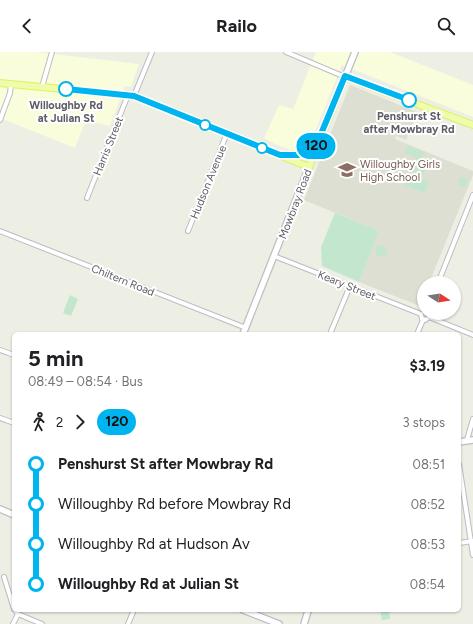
<!DOCTYPE html>
<meta charset="utf-8">
<style>
:root{--surface:#fff;--page:#f6f6f6;--text:#202124;--muted:#757577}
body{margin:0;font-family:Figtree,sans-serif;background:var(--page);color:var(--text);height:100vh;display:flex;flex-direction:column;font-size:15px;white-space:nowrap}
*{box-sizing:border-box;margin:0}
p{font-size:13px;color:var(--muted)}
.icon{flex:none;width:22px;height:22px;fill:none;stroke:currentColor;stroke-width:2;stroke-linecap:round;stroke-linejoin:round}
.map{position:relative;flex:1;overflow:hidden}
.panel{position:absolute;left:12px;top:280px;width:449px;height:280px;display:flex;flex-direction:column;background:var(--surface);border-radius:6px;box-shadow:0 1px 3px #0004}
.panel>*{flex:none}
.badge{padding:0 8px;border-radius:13px;font-size:14px;line-height:26px}
.needle{width:26px;rotate:102deg}
.fabs{position:absolute;left:417px;top:224px;display:grid;gap:8px}
.fabs a{display:grid;place-items:center;width:44px;height:44px;border-radius:50%;background:var(--surface);box-shadow:0 1px 3px #0004;font-size:20px}
.map>.badge{position:absolute;translate:-50% -50%;box-shadow:0 0 0 2px #fff}
.legs{display:flex;align-items:center;gap:6px;height:44px;padding:0 16px;font-size:13px}
.legs p{margin-inline-start:auto}
.summary{display:flex;align-items:center;justify-content:space-between;height:68px;padding:0 16px}
h1{font-size:22px;font-weight:700;line-height:30px}
ul{padding:0 16px;list-style:none}
li{display:flex;align-items:center;gap:14px;height:40px;font-size:15px}
li i{display:grid;place-items:center;width:6px;height:100%;margin:0 5px;background:currentColor}
li i::after{content:'';width:10px;height:10px;margin:-5px;border:3px solid;border-radius:50%;background:var(--surface)}
li p{margin-inline-start:auto}
li:first-child i{background:linear-gradient(#0000 50%,currentColor 0)}
li:last-child i{background:linear-gradient(currentColor 50%,#0000 0)}
header{display:flex;justify-content:space-between;align-items:center;height:52px;padding:0 16px;background:var(--surface);font-size:18px;font-weight:700}
.map>svg:first-child{display:block}
</style>
<header><svg class="icon" aria-label="back" viewBox="0 0 24 24"><path d="M15 5l-7 7 7 7"/></svg>Railo<svg class="icon" aria-label="search" viewBox="0 0 24 24"><circle cx="10" cy="10" r="6"/><path d="M15 15l6 6"/></svg></header>
<div class="map">
<svg width="473" height="572" viewBox="0 0 473 572">
<rect width="100%" height="100%" fill="#edefe5"/>
<g fill="#f9fddb">
<polygon points="0,0 37,0 139,12 131,35 125,34 110,74 89,69 84,73 75,96 0,66"/>
<polygon points="316,0 390,0 473,33 473,65 342,13 310,92 302,98 294,99 277,93 264,86 279,53 293,57"/>
</g>
<polygon fill="#dddfd3" points="350,33 417,60 406,88 396,84 395,87 473,119 473,123 429,231 424,231 424,244 420,254 359,230 379,179 304,148"/>
<g fill="#c2e6ce">
<polygon points="408,94 424,100 421,107 405,101"/>
<polygon points="417,106 428,110 422,124 411,120"/>
<polygon points="408,122 429,130 425,141 404,133"/>
<circle cx="463" cy="130" r="4.5"/>
<polygon points="335,161 379,179 359,230 322,214 321,195"/>
<circle cx="381" cy="199" r="5.5"/>
<polygon points="70,243 78,247 71,264 63,261"/>
<polygon points="380,558 389,558 390,567 382,568"/>
</g>
<g fill="none" stroke-linecap="round" stroke-linejoin="round">
<g stroke="#bcbcc3" stroke-width="6">
<g id="street">
<polyline points="286,0 345,25"/>
<polyline points="42,35 52,0"/>
<polyline points="134,44 152,0"/>
<polyline points="0,68 10,41 11,32"/>
<polyline points="87,146 128,43"/>
<polyline points="0,179 246,276"/>
<polyline points="188,179 227,81"/>
<polyline points="274,204 421,262"/>
<polyline points="438,231 473,143"/>
<polyline points="421,262 422,267 425,268 429,265 429,261"/>
<polyline points="429,265 473,283"/>
<polyline points="330,282 350,234"/>
<polyline points="417,282 423,268"/>
<polyline points="0,298 14,303"/>
<polyline points="0,366 14,371"/>
<polyline points="467,388 473,367"/>
<polyline points="459,412 473,503"/>
<polyline points="459,491 473,489"/>
<polyline points="4,525 14,557"/>
<polyline points="15,558 18,562 42,572"/>
<polyline points="13,572 18,562"/>
<polyline points="128,572 134,558"/>
</g>
</g>
<g stroke="#bdbdc5" stroke-width="8">
<g id="secondary">
<polyline points="345,25 355,0"/>
<polyline points="243,282 309,115"/>
<polyline points="459,390 473,388"/>
<polyline points="0,457 14,463"/>
<polyline points="243,558 279,572"/>
<polyline points="304,572 308,559"/>
</g>
</g>
<g stroke="#e4ef5e" stroke-width="8">
<g id="primary">
<polyline points="0,31 134,44 309,115 345,25 473,73"/>
<polyline points="284,103 304,102 317,93"/>
</g>
</g>
<use href="#street" stroke="#fff" stroke-width="4"/>
<use href="#secondary" stroke="#fff" stroke-width="5.5"/>
<use href="#primary" stroke="#eefdab" stroke-width="6"/>
</g>
<g fill="none" stroke-linecap="round" stroke-linejoin="round">
<g stroke="#fff" stroke-width="9">
<polyline id="line-1" points="66,37 134,44 280,103 300,103 316,94 345,24 409,48"/>
</g>
<use href="#line-1" stroke="#00b5ef" stroke-width="6"/>
</g>
<defs>
<g id="school-bare" transform="scale(1.38)"><path d="M0-5L7-2L0 1L-7-2ZM-4 1L0 2.5L4 1V4Q0 6-4 4Z" fill="#8d6e63" stroke="#fff" stroke-width="2.5" paint-order="stroke"/></g>
</defs>
<g fill-rule="evenodd">
<use href="#school-bare" x="347" y="118"/>
</g>
<g fill="#fff" stroke="#00b5ef" stroke-width="2">
<circle cx="66" cy="37" r="7"/>
<circle cx="409" cy="48" r="7"/>
<circle cx="205" cy="73" r="5"/>
<circle cx="262" cy="96" r="5"/>
</g>
<g text-anchor="middle" stroke-width="4" stroke-linejoin="round" paint-order="stroke">
<g font-size="11" font-weight="bold" fill="#5c5d65" stroke="#fff">
<text x="66" y="57">Willoughby Rd<tspan x="66" dy="13">at Julian St</tspan></text>
<text x="409" y="68">Penshurst St<tspan x="409" dy="13">after Mowbray Rd</tspan></text>
</g>
<g font-size="11" fill="#5c5d65" stroke="#fff">
<text transform="translate(108 94) rotate(-68)" y="4">Harris Street</text>
<text transform="translate(208 130) rotate(-68)" y="4">Hudson Avenue</text>
<text transform="translate(295 152) rotate(-69)" y="4">Mowbray Road</text>
<text transform="translate(123 228) rotate(22)" y="4">Chiltern Road</text>
<text transform="translate(347 233) rotate(22)" y="4">Keary Street</text>
</g>
<g font-size="11" fill="#785e54" stroke="#fff" text-anchor="start">
<text x="360" y="116">Willoughby Girls<tspan x="360" dy="13">High School</tspan></text>
</g>
</g>
</svg>
<div class="fabs">
<a><svg class="needle" viewBox="-14 -14 28 28"><path d="M0-13l5 13h-10z" fill="#e53935"/><path d="M0 13l5-13h-10z" fill="#757577"/></svg></a>
</div>
<b class="badge" style="left:316px;top:94px;background:#00b5ef;color:#111">120</b>
<section class="panel">
<div class="summary"><div><h1>5 min</h1><p>08:49 – 08:54 · Bus</p></div><b>$3.19</b></div>
<div class="legs"><svg class="icon" aria-label="walk" viewBox="0 0 24 24"><circle cx="13" cy="4" r="2"/><path d="M13 8l-2 6 4 7M11 14l-3 7M7 12l3-4h3l4 4"/></svg>2<svg class="icon" aria-label="forward" viewBox="0 0 24 24"><path d="M9 5l7 7-7 7"/></svg><b class="badge" style="background:#00b5ef;color:#111">120</b><p>3 stops</p></div>
<ul>
<li><i style="color:#00b5ef"></i><b>Penshurst St after Mowbray Rd</b><p>08:51</p></li>
<li><i style="color:#00b5ef"></i><span>Willoughby Rd before Mowbray Rd</span><p>08:52</p></li>
<li><i style="color:#00b5ef"></i><span>Willoughby Rd at Hudson Av</span><p>08:53</p></li>
<li><i style="color:#00b5ef"></i><b>Willoughby Rd at Julian St</b><p>08:54</p></li>
</ul>
</section>
</div>
